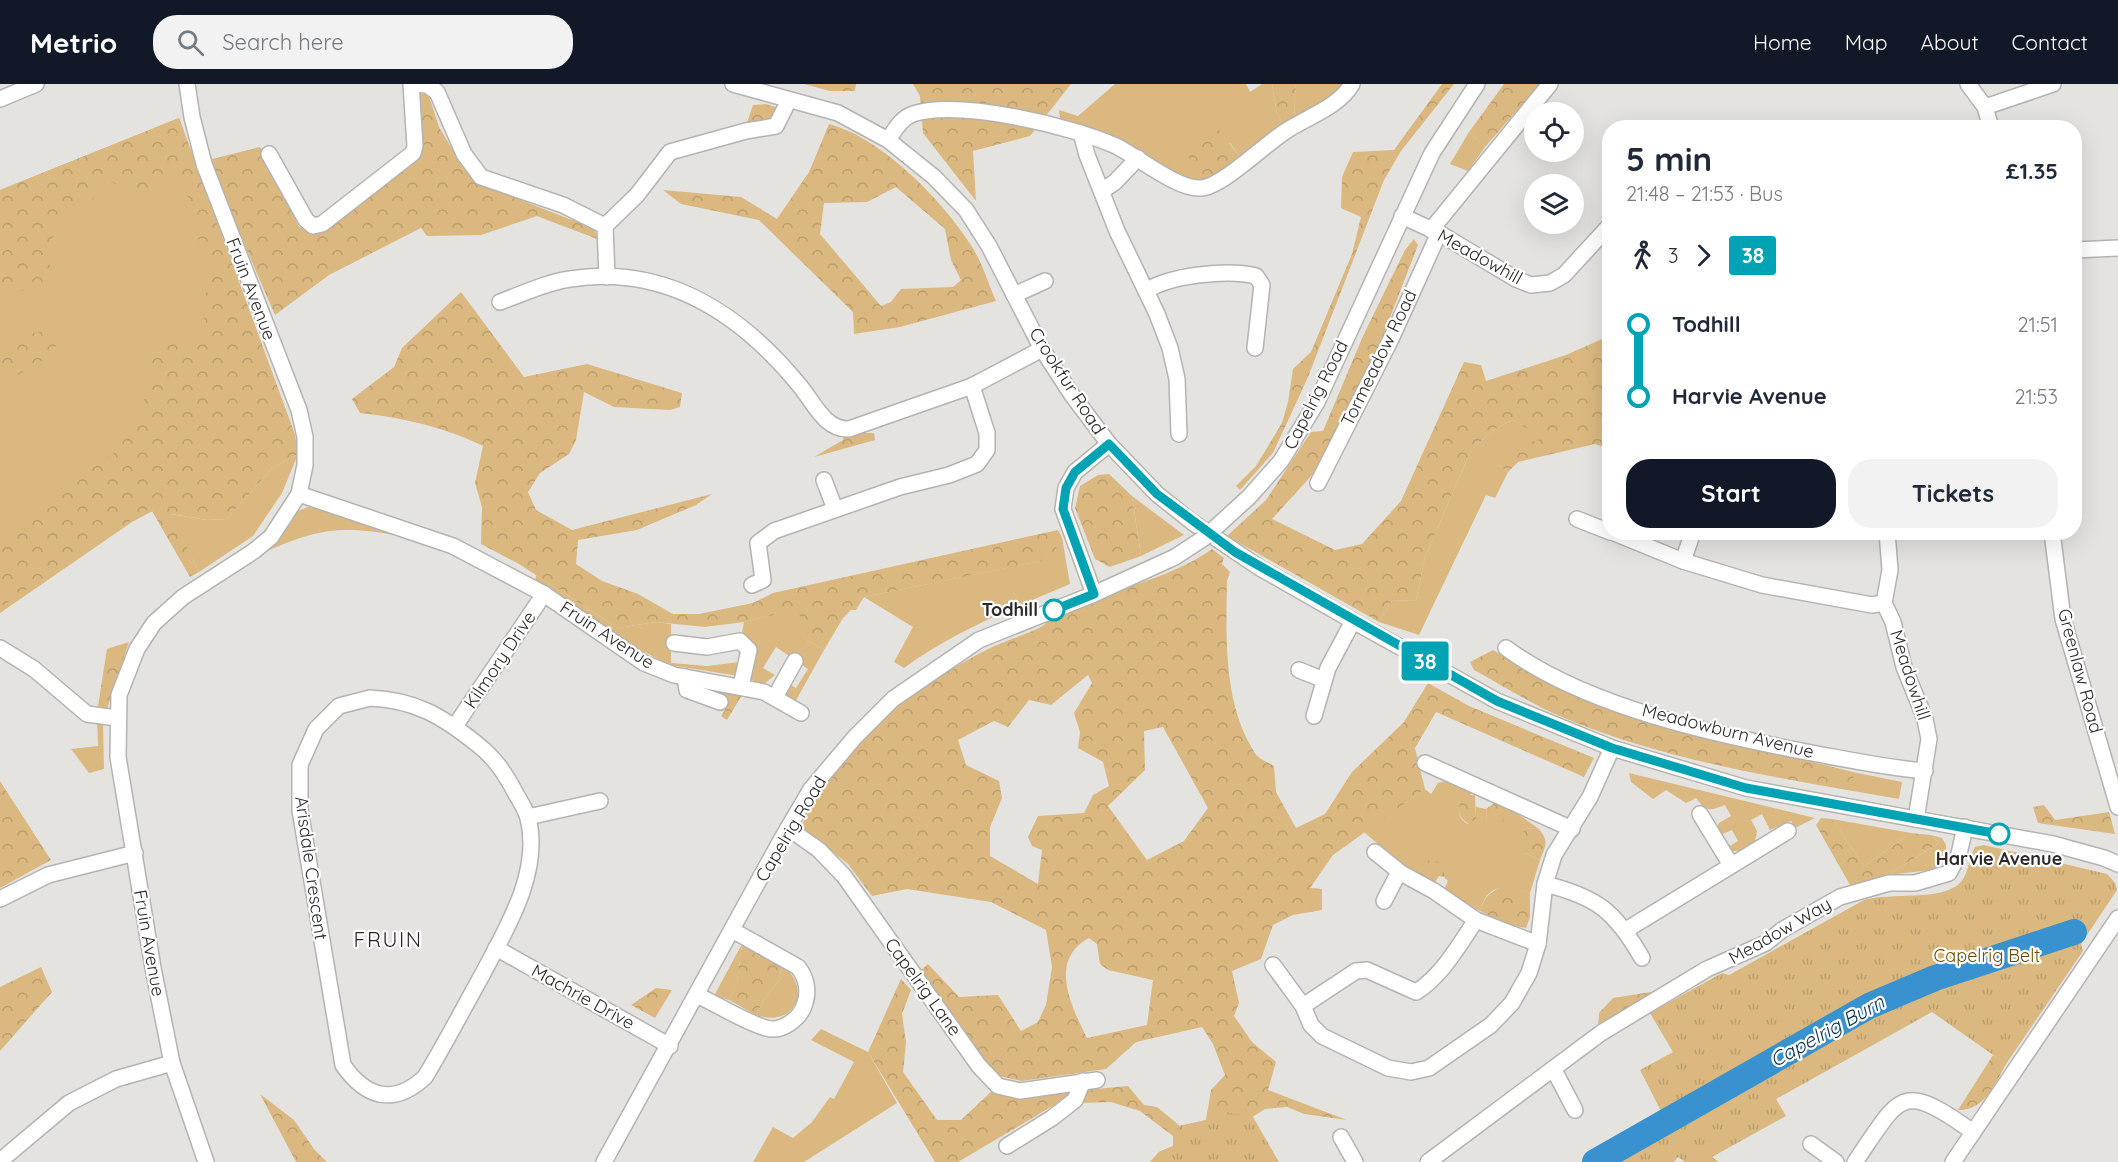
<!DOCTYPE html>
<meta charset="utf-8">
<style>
:root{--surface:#fff;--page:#f2f2f3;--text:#1f2937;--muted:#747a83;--accent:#111827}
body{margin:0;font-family:Quicksand,sans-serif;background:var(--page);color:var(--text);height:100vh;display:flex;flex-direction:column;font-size:22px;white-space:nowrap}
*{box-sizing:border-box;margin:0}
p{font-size:20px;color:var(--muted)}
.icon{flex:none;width:33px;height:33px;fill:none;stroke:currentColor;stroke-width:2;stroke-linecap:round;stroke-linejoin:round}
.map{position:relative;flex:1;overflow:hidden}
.side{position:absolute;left:1602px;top:36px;width:480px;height:420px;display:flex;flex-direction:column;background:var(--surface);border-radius:24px;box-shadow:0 6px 24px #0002}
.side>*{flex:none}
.badge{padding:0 12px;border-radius:4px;font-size:21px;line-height:39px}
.controls{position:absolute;left:1524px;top:18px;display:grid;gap:12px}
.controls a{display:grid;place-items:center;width:60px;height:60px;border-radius:50%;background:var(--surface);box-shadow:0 6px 24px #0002;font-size:30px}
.map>.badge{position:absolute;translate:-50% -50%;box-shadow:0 0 0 3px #fff}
.legs{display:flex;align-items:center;gap:9px;height:66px;padding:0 24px;font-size:20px}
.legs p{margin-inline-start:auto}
.overview{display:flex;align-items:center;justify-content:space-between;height:102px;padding:0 24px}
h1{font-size:33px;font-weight:800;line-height:45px}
.primary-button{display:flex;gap:12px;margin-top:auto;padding:12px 24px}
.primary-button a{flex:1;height:69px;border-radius:24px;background:var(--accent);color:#fff;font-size:24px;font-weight:800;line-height:69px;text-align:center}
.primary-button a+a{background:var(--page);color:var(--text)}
ul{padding:0 24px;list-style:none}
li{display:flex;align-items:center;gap:21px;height:72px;font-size:22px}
li i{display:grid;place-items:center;width:9px;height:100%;margin:0 8px;background:currentColor}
li i::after{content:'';width:15px;height:15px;margin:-8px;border:4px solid;border-radius:50%;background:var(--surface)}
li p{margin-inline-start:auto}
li:first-child i{background:linear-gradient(#0000 50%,currentColor 0)}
li:last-child i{background:linear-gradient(currentColor 50%,#0000 0)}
header{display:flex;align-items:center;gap:36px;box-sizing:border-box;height:84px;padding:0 30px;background:var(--accent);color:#fff}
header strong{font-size:28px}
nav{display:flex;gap:33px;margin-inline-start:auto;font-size:21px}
.search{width:420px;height:54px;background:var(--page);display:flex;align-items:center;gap:15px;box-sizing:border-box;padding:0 21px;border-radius:24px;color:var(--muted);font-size:22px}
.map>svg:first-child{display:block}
</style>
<header>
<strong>Metrio</strong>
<div class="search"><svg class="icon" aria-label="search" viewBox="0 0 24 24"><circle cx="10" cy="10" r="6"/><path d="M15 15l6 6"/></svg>Search here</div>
<nav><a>Home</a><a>Map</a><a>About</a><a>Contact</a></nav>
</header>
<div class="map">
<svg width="2118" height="1078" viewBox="0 0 2118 1078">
<defs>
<pattern id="forest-crowns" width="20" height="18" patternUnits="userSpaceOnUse" patternTransform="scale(1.5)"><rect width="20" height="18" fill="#dab87f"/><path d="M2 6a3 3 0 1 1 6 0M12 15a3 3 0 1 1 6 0" fill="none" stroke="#bb9e6e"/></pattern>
<pattern id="park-tufts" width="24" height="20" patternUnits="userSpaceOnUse" patternTransform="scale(1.5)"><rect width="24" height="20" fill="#dab87f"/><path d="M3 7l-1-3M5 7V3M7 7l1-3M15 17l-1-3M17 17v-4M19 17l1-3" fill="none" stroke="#bb9e6e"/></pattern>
</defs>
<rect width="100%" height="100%" fill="#e5e3e0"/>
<g fill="#dab87f">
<polygon points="1115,0 1246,0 1250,8 1262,0 1272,0 1277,30 1283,39 1240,73 1230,59 1196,78 1209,98 1189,97 1123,61 1060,35 1059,26 1078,32"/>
<polygon points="1296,0 1346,0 1330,15 1294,33"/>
<polygon points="179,34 295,351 132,438 0,529 0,106"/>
<polygon points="1469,48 1485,63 1468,87 1450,80"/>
<polygon points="1512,336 1545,354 1498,381 1508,388 1495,414 1486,411 1419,551 1379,538 1392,517 1416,516 1425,473 1471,366 1492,347"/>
<polygon points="298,370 282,409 253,452 199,488 170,430 207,436 227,435 272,384"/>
<polygon points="1132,412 1184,451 1141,472"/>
<path d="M308 423 322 424 405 453C345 441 320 443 265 468L298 427Z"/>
<path d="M1062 453 1070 500C1011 525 955 547 904 584L894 578 913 543 864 513 1050 475Z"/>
<polygon points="536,491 618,544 656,538 671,540 671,579 707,582 740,578 739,565 744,538 799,524 805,555 824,566 795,618 786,612 783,604 787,599 796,604 808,585 776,563 763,584 775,591 764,600 739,592 669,581 635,563 535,498"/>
<polygon points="97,637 103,638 104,685 89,689 71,665 98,662"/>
<polygon points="1853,688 1902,698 1899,715 1853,707"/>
<path d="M1629 689 1815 734 1795 744 1791 737 1770 746 1762 730 1751 736 1757 747 1755 758 1745 767H1730L1728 763 1738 757 1732 746 1720 751 1717 743 1719 739 1731 732 1725 721C1710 727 1706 728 1696 714L1686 719 1666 706 1653 715 1631 698Z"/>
<path d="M1445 697 1474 709 1460 715C1459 727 1457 734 1468 740L1476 735V723L1486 725 1487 737 1507 722 1539 745 1525 744V769L1540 776 1530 809C1507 803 1488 797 1480 827L1443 808 1448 797 1444 793V786L1418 794 1364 748 1425 705 1431 710 1438 699Z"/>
<polygon points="1832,735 1911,749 1864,782"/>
<polygon points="1931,751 1942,754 1946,761 1947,777 1931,786 1888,791 1939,759"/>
<polygon points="742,860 737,899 729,916 714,912"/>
<path d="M780 880C814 902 796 945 756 931L768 909 781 895Z"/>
<polygon points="821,945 868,968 897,1019 804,1078 753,1078 773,1043 793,1054 812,1038 830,1013 834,1015 854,978 811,956"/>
</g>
<g fill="url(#forest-crowns)" fill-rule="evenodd">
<polygon points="804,0 856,0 855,7 830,7"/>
<polygon points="913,0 1071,0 1030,52 973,67 976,117 923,49 920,12"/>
<polygon points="1272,0 1296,0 1294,33 1283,39 1277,30"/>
<polygon points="1442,0 1454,0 1401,67 1384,96 1308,293 1273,369 1240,406 1236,402 1256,382 1282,339 1288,318 1293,285 1311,268 1352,170 1361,133 1341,124 1342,93 1353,68 1394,66"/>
<polygon points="1504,0 1540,0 1485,63 1469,48"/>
<polygon points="428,9 439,43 461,80 480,100 595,145 597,155 537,132 481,151 427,152 421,144 329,191 275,231 208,76 260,63 299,143 314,148 406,83 418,10"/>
<polygon points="766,20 778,24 771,38 746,42 753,21"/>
<path d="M179 34 295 351 298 370 272 384 227 435 207 436 171 430 199 488 190 493 152 427 146 426 0 523V462L35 432 51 423 88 387 114 369 152 301 148 279 166 263 203 247 208 184 192 137 184 93 171 91 152 109 109 98 99 103 92 117 63 136 45 167 56 199C37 209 20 209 0 201V106Z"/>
<path d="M829 40C882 54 942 116 971 161 982 178 988 199 996 217L900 243 854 250 853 228 759 136 681 120 663 106 741 113 777 135 809 88ZM896 103 945 145 951 176 961 196 953 203 901 205 891 218 881 222 820 150 824 119 867 118Z"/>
<polygon points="1219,46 1240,73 1209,98 1186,70 1201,51"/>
<polygon points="1414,155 1418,161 1379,262 1338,343 1313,390 1272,435 1335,466 1362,460 1401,417 1464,278 1481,281 1486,297 1566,271 1609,252 1609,365 1595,360 1518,378 1508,388 1498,381 1504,367 1544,354 1512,336 1492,347 1471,366 1425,473 1416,516 1392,517 1379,538 1227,452 1266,416 1311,348 1323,347 1363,252 1405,166"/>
<path d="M461 208 524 293 587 280 682 309 680 323 670 326 614 323 584 308 576 356 569 370 540 389 528 408 536 426 572 446 712 410 696 421 637 446 578 456 576 480 602 497 638 510 673 530H699L753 519 773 509 1058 446 1062 453 1051 475 864 513 856 526H851L843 534 824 566 805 555 798 525 744 538 705 543 656 538 618 544 519 480 481 460 482 423 475 399 483 362C444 343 404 334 360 329L352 315 394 283 402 264Z"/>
<polygon points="50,245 59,257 49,273 0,301 0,270 30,250"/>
<polygon points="845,349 874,349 875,356 814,373 843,356"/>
<polygon points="1109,390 1132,412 1141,472 1110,483 1095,475 1075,424 1080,402 1098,391"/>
<path d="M1212 465 1224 474 1222 480 1230 488 1227 497C1226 553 1223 620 1255 669 1258 675 1268 678 1274 682L1276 708 1296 744 1325 730 1352 688 1404 638 1428 599 1469 622 1594 674 1584 693 1436 628 1415 664 1425 705 1333 771 1310 804 1322 805V826L1293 831 1273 841 1261 875 1232 887 1239 919 1234 932 1252 958 1276 978 1268 1006 1347 1036 1304 1030 1287 1023 1265 1025 1240 1041 1150 1078 1159 1068 1173 1062V1052L1140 1027 1111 1018 1056 1020 958 1078H935L868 968 901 895 911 906 902 930 906 958 903 988 937 1036H961L993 1006 1022 1012 1128 1002 1144 1021 1157 1023 1180 1042 1206 1036 1211 1006 1225 991 1213 960 1202 943 1136 958 1106 985 1022 997 999 992 982 978 920 887 928 880 959 913 998 911 1021 947 1038 938 1046 921 1052 883 1046 846 991 818 907 805 872 812 848 780 801 743C839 660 908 606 988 565 1005 557 1022 552 1039 544 1047 540 1053 532 1061 528 1109 505 1167 497 1212 465ZM1088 591 1092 599 1074 629 1080 648 1078 664 1103 678 1109 702 1093 711 1084 729 1038 732 1028 753 1032 762 1042 766 1038 800 990 772V743L1002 714 999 697 966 681 958 656 994 637 1008 643 1029 616 1051 621ZM1163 643 1208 724 1184 757 1147 776 1108 722 1145 686 1144 647ZM1089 854 1097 860 1100 880 1108 886 1153 896 1147 941 1087 954C1071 922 1048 876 1089 854Z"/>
<polygon points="129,558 107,625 98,622 107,565"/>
<path d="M1493 566 1555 603 1644 636 1853 688V707C1755 690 1653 672 1562 633 1531 620 1502 601 1474 586L1470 578Z"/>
<polygon points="710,604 742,611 727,636 721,632 725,626 726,613 706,607"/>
<polygon points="0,697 51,776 0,804"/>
<path d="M1466 711H1475L1476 735 1469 740C1458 734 1458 727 1460 715Z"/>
<polygon points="1499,716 1507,722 1502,741 1494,743 1487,737 1486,725"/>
<polygon points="2044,721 2055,736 2109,728 2115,750 2038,739 2033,723"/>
<polygon points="1821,734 1832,735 1864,782 1911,749 1931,751 1939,759 1888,791 1850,801 1816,741"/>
<path d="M1524 744 1539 745C1549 757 1546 762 1540 776L1525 769Z"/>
<polygon points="1429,776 1439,778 1444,786 1444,793 1439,792 1434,800 1418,794"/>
<path d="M1505 802 1530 809V833L1526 844 1508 841 1480 827C1484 812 1491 807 1505 802Z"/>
<polygon points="742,860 780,880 781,895 768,909 756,931 729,916 737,898"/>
<polygon points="41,883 52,908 0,967 0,903"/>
<polygon points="1663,903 1598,943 1599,929 1613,914 1651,908"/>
<polygon points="656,904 672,906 655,934 631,921"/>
<path d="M1993 971 2006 980C1995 1000 1984 1027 1958 1026Z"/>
<polygon points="260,1010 294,1036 314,1065 327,1078 296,1078"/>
</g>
<g fill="url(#park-tufts)">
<path d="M1984 761 2107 790 2115 799 2117 806 2081 860 2083 867 2006 980 1932 928 1776 1015 1786 1032 1712 1073 1719 1078H1685L1678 1073 1674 1078H1583L1662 1029 1640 986 1673 968 1650 929 1722 889 1729 891 1864 816C1890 808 1942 818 1961 798 1969 788 1969 774 1975 763Z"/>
<polygon points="1208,1025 1253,1033 1279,1078 1150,1078 1159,1068 1173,1062 1173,1052 1179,1042 1206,1036"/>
</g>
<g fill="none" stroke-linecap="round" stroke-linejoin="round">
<polyline stroke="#3892d0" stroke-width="26" points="1595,1078 1869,922 1935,894 2074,848"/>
<g stroke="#b5b3b0" stroke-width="18">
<g id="minor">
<polyline points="187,0 192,33 204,80 299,326 305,353 305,381 299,410 271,453 254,467 183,513 154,539 137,565 119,611 118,673 153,884 172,979 206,1078"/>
<polyline points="415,0 427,1 437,8 464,70 481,93 563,121 605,142 637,111 670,68 746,47 776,42 789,16"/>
<polyline points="733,0 838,29 888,56 934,93 966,126 989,162 1042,265 1072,311 1109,360 1157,410 1192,438 1260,484 1353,537 1497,617 1612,664 1746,704 2053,760 2104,774 2118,780"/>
<polyline points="1968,0 1985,23 1991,44"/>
<polyline points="0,15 36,0"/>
<polyline points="1985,23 2053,0"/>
<polyline points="1081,49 1087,71 1117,147 1157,230 1170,264 1177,295 1179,350"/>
<path d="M888 56C895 46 901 34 913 30 959 15 1071 42 1116 62 1138 73 1178 106 1201 104 1222 103 1265 60 1286 47 1307 33 1339 23 1352 0"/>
<polyline points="269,70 306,136 313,142 322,140 413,69 415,62 411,0"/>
<polyline points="1102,107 1115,98 1138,74"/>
<polyline points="1402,132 1439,149 1516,195 1531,201 1550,199 1564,191 1610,141"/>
<polyline points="605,142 607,193"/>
<polyline points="1431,146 1550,0"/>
<polyline points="2074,166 2118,164"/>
<path d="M1146 207C1170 191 1228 185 1256 192L1262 201 1255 264"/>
<polyline points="1014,211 1045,197"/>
<path d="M500 218C522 210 547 198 570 195 666 180 742 231 800 302 814 319 825 346 849 345L972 302 1042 265"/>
<polyline points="824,396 835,425"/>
<polyline points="1318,399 1391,255 1439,149"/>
<polyline points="299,410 453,462 544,510 644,579 674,591 764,608 801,629"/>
<polyline points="1249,413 1281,377 1317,318 1432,69 1477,0"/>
<polyline points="1577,435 1610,448"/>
<polyline points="1612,448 1683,477 1762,501 1872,521 1884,519"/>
<polyline points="1887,448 1890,486 1884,519 1893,538 1904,583 1925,635 1929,655 1916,735"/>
<polyline points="2052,448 2063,535 2118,723"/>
<polyline points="1683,477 1693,448"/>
<polyline points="752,501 763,496 758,459 774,447 900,403 949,391 977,380 987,366 987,349 972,302"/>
<polyline points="1094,510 1063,425 1066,404 1075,388 1109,360"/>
<polyline points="674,559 707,563 740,557 749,566 741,602"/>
<polyline points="0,564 34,585 87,630 117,634"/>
<path d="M1506 564C1586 623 1716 651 1812 669 1850 676 1887 684 1925 687"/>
<polyline points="1299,586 1324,596"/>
<polyline points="685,593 687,606 720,618"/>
<polyline points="775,613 795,577"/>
<path d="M370 614C415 616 442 632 477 660 495 674 505 689 516 710 520 717 526 726 528 734 542 789 505 847 481 893 462 927 445 960 425 993 394 1022 366 1014 343 981L300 726V681L316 645 339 622Z"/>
<polyline points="1314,632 1328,584 1353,537"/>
<polyline points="455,642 544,510"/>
<polyline points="1425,679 1572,745"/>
<polyline points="1700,730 1731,781"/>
<polyline points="528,733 600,717"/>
<polyline points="788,744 819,766 844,792 979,982 998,1002 1020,1007 1097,996"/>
<polyline points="1375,768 1401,789 1434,807 1476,836 1538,860"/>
<path d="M1545 800C1597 813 1615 827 1642 874"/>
<polyline points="0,815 48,791 135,769"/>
<polyline points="1384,817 1399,788"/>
<polyline points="1626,846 1788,747"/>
<polyline points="496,864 670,962"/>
<polyline points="1273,881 1303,922 1311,941 1322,952 1388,984 1411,988 1429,984 1491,941 1512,919 1529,889 1538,860 1545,800 1554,771 1590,713 1612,664"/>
<path d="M697 911C718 921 745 938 766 944 782 949 801 934 805 919 809 906 806 893 798 883L732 846"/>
<path d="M1303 922 1356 887 1367 886 1416 908C1442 892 1459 861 1476 836"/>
<polyline points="1554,986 1575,1026"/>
<polyline points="1341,1053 1355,1078"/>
<polyline points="1811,1060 1836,1078"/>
<polyline points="1007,1062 1052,1034 1075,1016 1083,997"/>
<polyline points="0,1077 69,1019 116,995 172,979"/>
<polyline points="604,1078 781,756 811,705 855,653 893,615 979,556 1094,510 1175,473"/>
<polyline points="1428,1078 1601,949 1707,885 1766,859 1782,846 1840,813 1889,799 1915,799 1949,789 1959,770 1965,743"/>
<path d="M1855 1078C1901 1011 1900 996 1973 1048"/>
<polyline points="1953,1078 2118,834"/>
</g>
</g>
<use href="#minor" stroke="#fff" stroke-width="15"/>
<g stroke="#b5b3b0" stroke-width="18" stroke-linecap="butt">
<polyline id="minor-bridge" points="1175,473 1204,454 1249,413"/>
</g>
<use href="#minor-bridge" stroke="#fff" stroke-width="15"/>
</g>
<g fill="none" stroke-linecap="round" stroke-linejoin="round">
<g stroke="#fff" stroke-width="14">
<polyline id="line-1" points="1054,526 1094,510 1063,425 1066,404 1075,388 1109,360 1157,410 1235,468 1497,617 1612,664 1746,704 1999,750"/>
</g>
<use href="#line-1" stroke="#00a3b4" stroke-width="9"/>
</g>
<g fill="#fff" stroke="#00a3b4" stroke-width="3">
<circle cx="1054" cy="526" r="10"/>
<circle cx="1999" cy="750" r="10"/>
</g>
<g text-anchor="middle" stroke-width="4.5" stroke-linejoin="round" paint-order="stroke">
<g font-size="18" fill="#2a2928" stroke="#fff">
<text transform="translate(1480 173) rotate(29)" y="6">Meadowhill</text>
<text transform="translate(251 205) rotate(69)" y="6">Fruin Avenue</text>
<text transform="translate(1379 274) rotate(-64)" y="6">Tormeadow Road</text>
<text transform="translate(1067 297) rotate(57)" y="6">Crookfur Road</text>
<text transform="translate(1316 311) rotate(-63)" y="6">Capelrig Road</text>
<text transform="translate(607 551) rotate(33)" y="6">Fruin Avenue</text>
<text transform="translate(500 576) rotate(-56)" y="6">Kilmory Drive</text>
<text transform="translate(2080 587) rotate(75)" y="6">Greenlaw Road</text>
<text transform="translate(1910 591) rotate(72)" y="6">Meadowhill</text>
<text transform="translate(1728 647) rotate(14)" y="6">Meadowburn Avenue</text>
<text transform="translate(791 745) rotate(-59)" y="6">Capelrig Road</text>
<text transform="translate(311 784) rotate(82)" y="6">Arisdale Crescent</text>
<text transform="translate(1780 847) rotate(-30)" y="6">Meadow Way</text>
<text transform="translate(149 859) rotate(80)" y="6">Fruin Avenue</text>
<text transform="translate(923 903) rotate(54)" y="6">Capelrig Lane</text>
<text transform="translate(583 913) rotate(29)" y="6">Machrie Drive</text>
</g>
<g font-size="18" font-weight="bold" fill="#2a2928" stroke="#fff" text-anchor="end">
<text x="1038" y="532">Todhill</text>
<text x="1999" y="781" text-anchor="middle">Harvie Avenue</text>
</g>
<g font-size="18" fill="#704e01" stroke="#fff">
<text x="1987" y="878">Capelrig Belt</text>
</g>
<g font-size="20" font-style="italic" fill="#0d334d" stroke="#fff">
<text transform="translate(1827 947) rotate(-29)" y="7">Capelrig Burn</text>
</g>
<g font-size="21" letter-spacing="1.5" fill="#2a2928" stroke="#fff">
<text x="388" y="863">FRUIN</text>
</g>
</g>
</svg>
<div class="controls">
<a><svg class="icon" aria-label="locate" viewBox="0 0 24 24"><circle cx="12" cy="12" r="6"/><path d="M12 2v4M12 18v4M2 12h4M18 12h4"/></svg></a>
<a><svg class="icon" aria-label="layers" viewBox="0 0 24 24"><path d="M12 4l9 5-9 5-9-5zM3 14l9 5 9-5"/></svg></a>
</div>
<b class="badge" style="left:1425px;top:577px;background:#00a3b4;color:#fff">38</b>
<section class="side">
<div class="overview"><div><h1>5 min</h1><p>21:48 – 21:53 · Bus</p></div><b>£1.35</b></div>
<div class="legs"><svg class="icon" aria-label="walk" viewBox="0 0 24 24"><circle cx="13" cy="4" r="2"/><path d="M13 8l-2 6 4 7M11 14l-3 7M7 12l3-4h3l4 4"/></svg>3<svg class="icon" aria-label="forward" viewBox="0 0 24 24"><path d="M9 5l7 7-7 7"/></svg><b class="badge" style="background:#00a3b4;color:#fff">38</b></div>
<ul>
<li><i style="color:#00a3b4"></i><b>Todhill</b><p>21:51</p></li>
<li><i style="color:#00a3b4"></i><b>Harvie Avenue</b><p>21:53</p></li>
</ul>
<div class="primary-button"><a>Start</a><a>Tickets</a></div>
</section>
</div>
